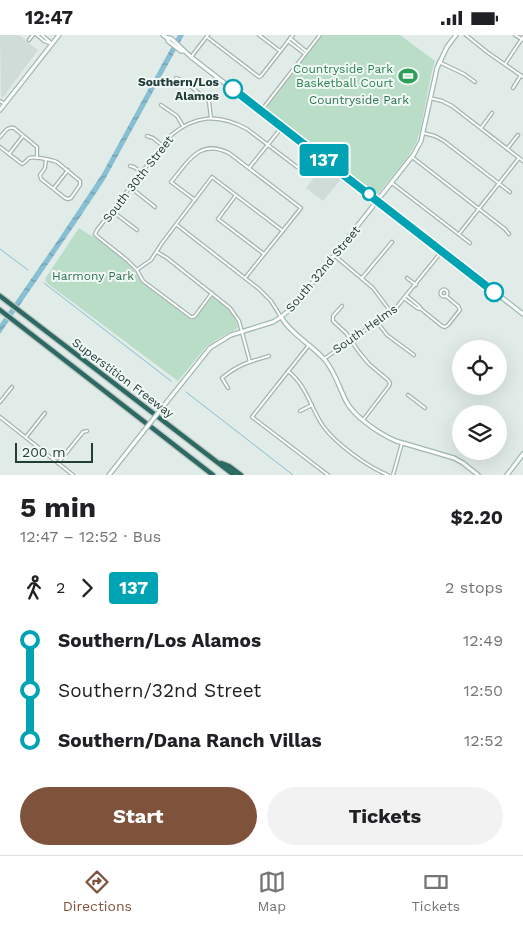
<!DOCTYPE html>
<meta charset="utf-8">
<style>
:root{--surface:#fff;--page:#f2f2f2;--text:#202124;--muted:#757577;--line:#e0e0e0;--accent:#7f523b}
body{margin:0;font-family:"Work Sans",sans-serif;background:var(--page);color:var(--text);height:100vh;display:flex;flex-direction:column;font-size:19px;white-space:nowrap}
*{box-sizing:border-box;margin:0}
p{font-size:16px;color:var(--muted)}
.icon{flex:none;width:28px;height:28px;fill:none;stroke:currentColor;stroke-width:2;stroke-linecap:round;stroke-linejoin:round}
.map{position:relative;height:440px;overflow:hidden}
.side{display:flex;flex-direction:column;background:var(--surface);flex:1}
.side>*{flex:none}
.badge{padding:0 10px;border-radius:4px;font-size:18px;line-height:32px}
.tools{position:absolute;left:452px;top:305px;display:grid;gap:10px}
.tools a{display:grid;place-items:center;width:55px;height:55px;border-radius:50%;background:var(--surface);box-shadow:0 5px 20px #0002;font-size:25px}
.scale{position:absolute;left:15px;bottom:12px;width:78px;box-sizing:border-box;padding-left:5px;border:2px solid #213d38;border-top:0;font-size:14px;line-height:18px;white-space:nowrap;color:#213d38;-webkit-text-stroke:4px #f2f8f6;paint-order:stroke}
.map>.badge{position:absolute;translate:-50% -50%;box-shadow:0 0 0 2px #fff}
.legs{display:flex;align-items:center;gap:8px;height:55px;padding:0 20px;font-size:16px}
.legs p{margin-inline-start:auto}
.head{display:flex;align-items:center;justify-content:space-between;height:85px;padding:0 20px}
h1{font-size:28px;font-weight:700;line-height:38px}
.cta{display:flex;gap:10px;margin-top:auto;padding:10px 20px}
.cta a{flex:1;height:58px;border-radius:30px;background:var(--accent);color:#fff;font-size:20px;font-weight:700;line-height:58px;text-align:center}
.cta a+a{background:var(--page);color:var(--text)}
ul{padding:0 20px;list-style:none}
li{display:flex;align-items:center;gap:18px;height:50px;font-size:19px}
li i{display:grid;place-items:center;width:8px;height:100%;margin:0 6px;background:currentColor}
li i::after{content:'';width:12px;height:12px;margin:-6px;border:4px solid;border-radius:50%;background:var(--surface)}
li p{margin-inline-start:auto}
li:first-child i{background:linear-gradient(#0000 50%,currentColor 0)}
li:last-child i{background:linear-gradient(currentColor 50%,#0000 0)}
.status{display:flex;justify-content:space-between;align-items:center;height:35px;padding:0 25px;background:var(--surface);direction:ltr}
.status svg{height:14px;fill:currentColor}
.tab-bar{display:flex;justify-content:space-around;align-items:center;height:70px;border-top:1px solid var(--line);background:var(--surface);font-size:14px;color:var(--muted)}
.tab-bar a{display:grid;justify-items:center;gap:2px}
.tab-bar .active{color:var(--accent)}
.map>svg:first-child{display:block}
</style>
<div class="status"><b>12:47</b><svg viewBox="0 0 49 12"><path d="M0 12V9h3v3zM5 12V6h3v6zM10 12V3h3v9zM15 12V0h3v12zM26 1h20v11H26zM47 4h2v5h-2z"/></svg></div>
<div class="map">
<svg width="523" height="440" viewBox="0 0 523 440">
<defs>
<pattern id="water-waves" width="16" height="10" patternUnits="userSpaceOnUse" patternTransform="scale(1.25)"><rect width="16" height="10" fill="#89bfd2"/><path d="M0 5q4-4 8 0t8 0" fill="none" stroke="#709cab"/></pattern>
</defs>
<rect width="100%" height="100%" fill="#e1ece8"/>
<g fill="#d0dcd7">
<polygon points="0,0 19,0 38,15 4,61 1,63"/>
<polygon points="324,129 342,143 323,166 306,153"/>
</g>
<g fill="#baddc7">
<polygon points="323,0 400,0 435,26 432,36 420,96 416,108 407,123 378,159 374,159 267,75 268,71"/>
<path d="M79 193 91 201 92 200 128 228 144 249 191 285 194 284 213 261C224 268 237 279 238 293L219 303 206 312 178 346 47 248 45 244Z"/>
</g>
<polygon fill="url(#water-waves)" points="178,0 184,0 104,146 74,191 0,299 0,289 56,208 102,139"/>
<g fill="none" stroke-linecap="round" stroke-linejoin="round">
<g stroke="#89bfd2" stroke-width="1">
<polyline points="0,214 28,235"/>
<polyline points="44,248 171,346"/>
<polyline points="186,357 293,440"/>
</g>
<g stroke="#a4b4b0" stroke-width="4.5">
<g id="street">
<polyline points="37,0 44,6 52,9"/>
<polyline points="42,0 50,7"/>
<polyline points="259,0 280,16"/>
<polyline points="466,0 487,17 523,42"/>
<polyline points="515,0 523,5"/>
<polyline points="207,2 259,42 261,41 293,0"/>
<polyline points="290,3 307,17"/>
<polyline points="29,5 33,0"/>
<polyline points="288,6 305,19"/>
<polyline points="191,22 208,0"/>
<polyline points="439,27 464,39 475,47"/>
<polyline points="505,29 523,2"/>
<polyline points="176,43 184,46 206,64 209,67 211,83"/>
<polyline points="513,53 521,40"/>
<polyline points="430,63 442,66 452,71 523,126"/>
<polyline points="0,66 5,69"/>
<polyline points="161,70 177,81 183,91"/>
<polyline points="261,76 320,0"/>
<polyline points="481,93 492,78"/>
<polyline points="423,98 435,101 444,106 510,157"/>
<polyline points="147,101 153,103 163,111"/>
<path d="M0 102C4 98 7 91 14 93L37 112V123"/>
<path d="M0 112 22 129C25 128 27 125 29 123 34 121 52 125 57 127L80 146V150L71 163 68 164 65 163 41 144 40 140 45 133 46 124"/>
<polyline points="507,114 518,100"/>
<polyline points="9,119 23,101"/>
<polyline points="412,122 505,194 509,199"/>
<polyline points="130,131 134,132 142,138"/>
<polyline points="249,133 282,92"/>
<polyline points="392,148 470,208"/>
<polyline points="130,152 155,172"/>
<polyline points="54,153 68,135"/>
<polyline points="236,160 218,184 264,219"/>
<path d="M195 165 171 147C188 127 199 103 229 118L301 173 245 243"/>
<polyline points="112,176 137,195"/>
<polyline points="177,190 259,254 271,266 281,282"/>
<polyline points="459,199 519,123"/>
<polyline points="157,217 167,223 230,273 239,286 250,327"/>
<polyline points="335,221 373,253 391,277"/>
<polyline points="138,234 151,225 162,208 212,142 283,196"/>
<polyline points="362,243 392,207"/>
<polyline points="407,243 416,250"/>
<circle cx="444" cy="258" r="3.5"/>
<path d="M212 258 195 281 193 282H191L143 246 137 235 127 225 98 202 95 199 97 195 170 101C195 80 218 78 247 94L305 138"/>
<polyline points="407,261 419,271 421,274 442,291 445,292 448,290 460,275 458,271 446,261"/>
<polyline points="405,264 417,273 421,274"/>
<polyline points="342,271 333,281 333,286 346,298 359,317 369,329 388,345 390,348 389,351 363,385"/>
<polyline points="377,287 387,300 414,320"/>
<polyline points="309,310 252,382 328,440"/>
<polyline points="324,324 395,274 442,216"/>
<path d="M288 336C307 351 310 372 323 391 336 409 368 432 388 440"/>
<path d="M228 353 222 343C239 329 249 327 269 321"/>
<polyline points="408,360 425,373"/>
<polyline points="0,367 12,352"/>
<polyline points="300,376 312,370"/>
<polyline points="0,382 73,440"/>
<polyline points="26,402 45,378"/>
<polyline points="58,428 83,397 87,396"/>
<polyline points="393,440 402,408"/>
</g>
</g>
<g stroke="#a0b8b2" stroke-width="5.5">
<g id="secondary">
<polyline points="163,0 167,3 168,6 181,16 184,16"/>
<polyline points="167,3 170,3 173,5 191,22 523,279"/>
<polyline points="0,75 59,0"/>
<path d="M281 282C292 300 311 309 325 325 335 337 339 352 346 366 354 382 380 399 396 406L454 423 463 428 478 440"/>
<polyline points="162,373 210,313 231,300 273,287 281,282 295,270 414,119 421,106 437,33 447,12 456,0"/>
<polyline points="109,440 143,397"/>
<polyline points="507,440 523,419"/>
</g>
</g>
<g stroke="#c1c9c7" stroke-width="7">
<g id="highway">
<polyline points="0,261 234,440"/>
<polyline points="0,275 213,440"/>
<polyline points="221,428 229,431 241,440"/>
</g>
</g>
<use href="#street" stroke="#fff" stroke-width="2"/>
<use href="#secondary" stroke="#fff" stroke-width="3"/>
<use href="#highway" stroke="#2d6963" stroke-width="4.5"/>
<g stroke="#a0b8b2" stroke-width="5.5" stroke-linecap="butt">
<polyline id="secondary-bridge" points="143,397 162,373"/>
</g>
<use href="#secondary-bridge" stroke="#fff" stroke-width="3"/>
</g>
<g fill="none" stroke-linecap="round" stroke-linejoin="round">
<g stroke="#fff" stroke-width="11">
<polyline id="line-1" points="233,54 494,257"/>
</g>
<use href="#line-1" stroke="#00a3b4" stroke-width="8"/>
</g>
<defs>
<g id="stadium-bare" transform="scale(1.5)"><path d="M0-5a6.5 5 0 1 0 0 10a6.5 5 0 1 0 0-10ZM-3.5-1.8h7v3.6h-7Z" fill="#2e9e5b" stroke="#f2f8f6" stroke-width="2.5" paint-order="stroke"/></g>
</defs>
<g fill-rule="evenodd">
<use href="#stadium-bare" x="408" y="41"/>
</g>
<g fill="#fff" stroke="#00a3b4" stroke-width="2.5">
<circle cx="233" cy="54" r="9"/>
<circle cx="369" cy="159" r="6"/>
<circle cx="494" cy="257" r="9"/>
</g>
<g text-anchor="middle" stroke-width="4" stroke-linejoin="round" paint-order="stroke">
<g font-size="12" fill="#27864d" stroke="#f2f8f6" text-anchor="end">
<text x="393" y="38">Countryside Park<tspan x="393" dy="14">Basketball Court</tspan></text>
</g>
<g font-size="12" font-weight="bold" fill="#213d38" stroke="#f2f8f6" text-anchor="end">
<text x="219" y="51">Southern/Los<tspan x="219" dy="14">Alamos</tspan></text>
</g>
<g font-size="12" fill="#2b744f" stroke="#f2f8f6">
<text x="359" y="69">Countryside Park</text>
<text x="93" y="245">Harmony Park</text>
</g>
<g font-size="12" fill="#213d38" stroke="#f2f8f6">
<text transform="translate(138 144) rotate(-52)" y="4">South 30th Street</text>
<text transform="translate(323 234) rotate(-50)" y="4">South 32nd Street</text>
<text transform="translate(365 294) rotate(-35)" y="4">South Helms</text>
<text transform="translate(123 343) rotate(37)" y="4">Superstition Freeway</text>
</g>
</g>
</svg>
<div class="tools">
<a><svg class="icon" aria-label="locate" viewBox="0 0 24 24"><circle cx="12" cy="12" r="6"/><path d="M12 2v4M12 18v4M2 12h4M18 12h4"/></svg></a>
<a><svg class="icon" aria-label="layers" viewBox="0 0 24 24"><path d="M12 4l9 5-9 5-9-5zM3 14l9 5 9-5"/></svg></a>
</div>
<div class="scale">200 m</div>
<b class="badge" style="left:324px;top:125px;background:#00a3b4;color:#fff">137</b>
</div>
<section class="side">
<div class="head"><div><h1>5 min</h1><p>12:47 – 12:52 · Bus</p></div><b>$2.20</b></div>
<div class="legs"><svg class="icon" aria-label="walk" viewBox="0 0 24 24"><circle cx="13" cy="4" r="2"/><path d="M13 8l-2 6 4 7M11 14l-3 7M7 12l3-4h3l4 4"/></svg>2<svg class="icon" aria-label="forward" viewBox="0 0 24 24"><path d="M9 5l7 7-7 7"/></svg><b class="badge" style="background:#00a3b4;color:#fff">137</b><p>2 stops</p></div>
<ul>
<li><i style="color:#00a3b4"></i><b>Southern/Los Alamos</b><p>12:49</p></li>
<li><i style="color:#00a3b4"></i><span>Southern/32nd Street</span><p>12:50</p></li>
<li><i style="color:#00a3b4"></i><b>Southern/Dana Ranch Villas</b><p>12:52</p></li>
</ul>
<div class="cta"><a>Start</a><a>Tickets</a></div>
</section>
<nav class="tab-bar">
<a class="active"><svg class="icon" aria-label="directions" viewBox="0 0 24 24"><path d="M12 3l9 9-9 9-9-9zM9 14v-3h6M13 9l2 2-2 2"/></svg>Directions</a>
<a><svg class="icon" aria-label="map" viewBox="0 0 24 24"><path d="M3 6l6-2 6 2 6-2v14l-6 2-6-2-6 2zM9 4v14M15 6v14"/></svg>Map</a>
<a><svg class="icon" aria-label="tickets" viewBox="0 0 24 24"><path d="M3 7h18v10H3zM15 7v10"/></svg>Tickets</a>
</nav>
